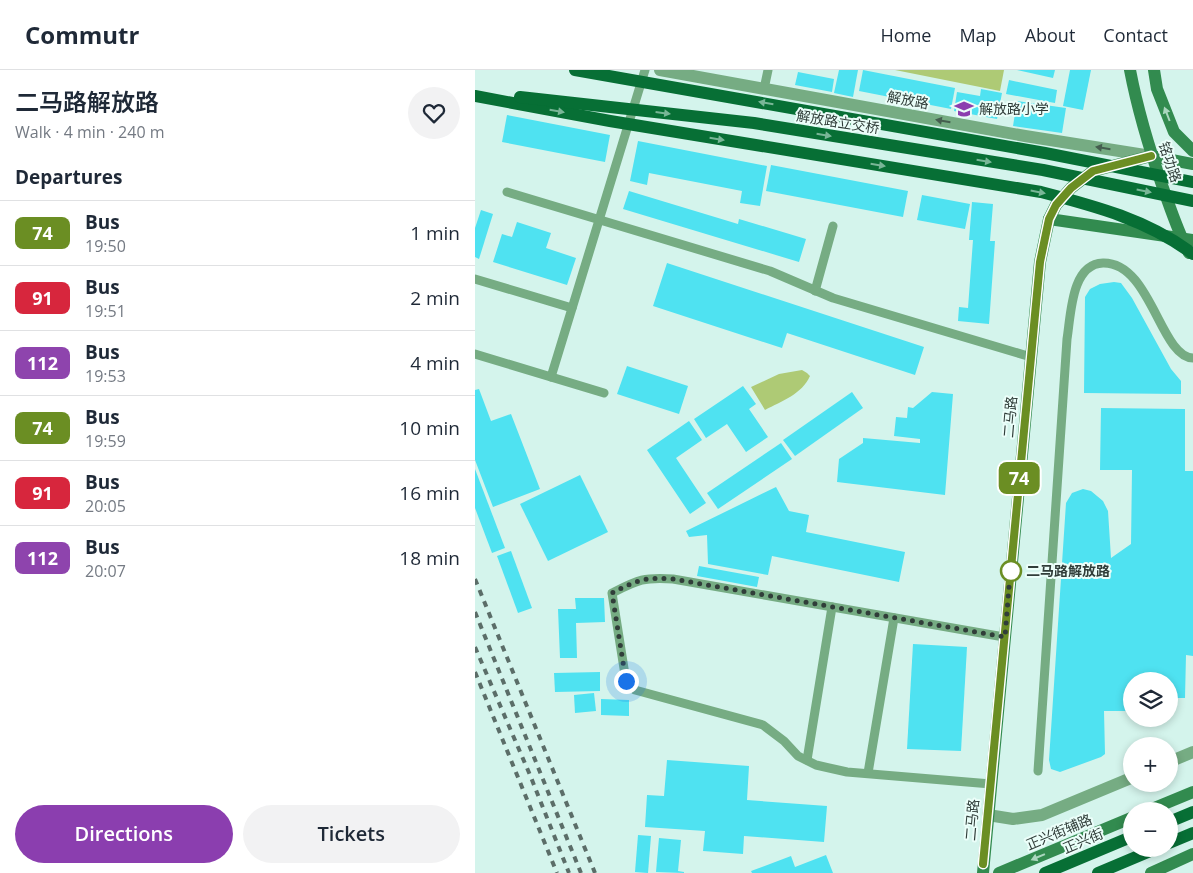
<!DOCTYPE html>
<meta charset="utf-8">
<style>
:root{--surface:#fff;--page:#f2f2f3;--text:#1f2937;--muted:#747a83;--line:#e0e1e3;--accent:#8b3eaf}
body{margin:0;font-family:"Open Sans","Noto Sans SC",sans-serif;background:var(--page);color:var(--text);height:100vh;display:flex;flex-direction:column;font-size:19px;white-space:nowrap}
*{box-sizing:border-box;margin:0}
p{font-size:16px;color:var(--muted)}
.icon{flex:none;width:28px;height:28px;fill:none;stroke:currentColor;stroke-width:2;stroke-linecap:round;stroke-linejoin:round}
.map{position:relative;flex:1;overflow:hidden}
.sheet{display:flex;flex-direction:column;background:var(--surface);width:475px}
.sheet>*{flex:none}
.badge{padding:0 10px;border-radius:8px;font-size:18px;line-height:32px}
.fabs{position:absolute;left:648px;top:602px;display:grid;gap:10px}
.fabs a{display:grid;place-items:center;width:55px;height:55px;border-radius:50%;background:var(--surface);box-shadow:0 2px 8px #0003;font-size:25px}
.you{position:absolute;width:25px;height:25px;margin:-12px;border:4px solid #fff;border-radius:50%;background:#1a73e8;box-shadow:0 0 0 8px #1a73e833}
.map>.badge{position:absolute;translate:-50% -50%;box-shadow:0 0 0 2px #fff}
h2{padding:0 15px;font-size:19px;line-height:45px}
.round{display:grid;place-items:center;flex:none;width:52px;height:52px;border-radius:26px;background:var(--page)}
.headline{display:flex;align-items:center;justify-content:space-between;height:85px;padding:0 15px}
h1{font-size:24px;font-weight:600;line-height:38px}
.button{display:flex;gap:10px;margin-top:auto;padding:10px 15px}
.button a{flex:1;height:58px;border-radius:30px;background:var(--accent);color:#fff;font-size:20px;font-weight:600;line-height:58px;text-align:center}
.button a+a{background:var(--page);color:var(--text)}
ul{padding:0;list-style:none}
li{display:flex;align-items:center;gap:15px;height:65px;padding:0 15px;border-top:1px solid var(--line)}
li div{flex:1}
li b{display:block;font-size:19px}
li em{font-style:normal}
li .badge{min-width:55px;font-weight:700;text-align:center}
header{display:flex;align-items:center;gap:30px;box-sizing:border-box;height:70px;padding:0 25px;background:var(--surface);border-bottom:1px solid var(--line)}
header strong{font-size:24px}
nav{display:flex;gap:28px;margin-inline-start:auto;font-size:18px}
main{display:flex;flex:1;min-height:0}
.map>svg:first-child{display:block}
</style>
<header>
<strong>Commutr</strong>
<nav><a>Home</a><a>Map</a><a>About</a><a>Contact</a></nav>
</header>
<main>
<section class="sheet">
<div class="headline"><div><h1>二马路解放路</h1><p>Walk · 4 min · 240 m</p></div><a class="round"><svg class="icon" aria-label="heart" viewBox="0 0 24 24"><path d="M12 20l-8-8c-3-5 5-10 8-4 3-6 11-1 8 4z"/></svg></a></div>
<h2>Departures</h2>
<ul>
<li><span class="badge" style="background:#6b8e23;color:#fff">74</span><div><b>Bus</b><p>19:50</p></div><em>1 min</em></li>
<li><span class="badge" style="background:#d7263d;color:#fff">91</span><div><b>Bus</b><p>19:51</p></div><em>2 min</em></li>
<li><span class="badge" style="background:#8e44ad;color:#fff">112</span><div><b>Bus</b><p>19:53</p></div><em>4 min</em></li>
<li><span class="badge" style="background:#6b8e23;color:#fff">74</span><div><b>Bus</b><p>19:59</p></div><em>10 min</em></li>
<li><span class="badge" style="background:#d7263d;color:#fff">91</span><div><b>Bus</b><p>20:05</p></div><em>16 min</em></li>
<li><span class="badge" style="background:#8e44ad;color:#fff">112</span><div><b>Bus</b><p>20:07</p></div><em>18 min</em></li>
</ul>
<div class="button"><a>Directions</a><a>Tickets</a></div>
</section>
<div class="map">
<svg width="718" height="803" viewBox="0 0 718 803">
<rect width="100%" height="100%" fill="#d4f4ec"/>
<g fill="#aeca75">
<polygon points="420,0 529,0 525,21"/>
<path d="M327 300 332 303 335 306C327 324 307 331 290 340L276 317 304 304Z"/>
</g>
<g fill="#4fe2f1">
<polygon points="364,0 383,0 378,27 359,23"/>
<polygon points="388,0 480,18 476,39 384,21"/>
<polygon points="542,0 580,0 578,8"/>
<polygon points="595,0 616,0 608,40 588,36"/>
<polygon points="323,2 359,9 357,22 320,15"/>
<polygon points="534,10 582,20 580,33 531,24"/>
<polygon points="506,19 527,23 522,49 479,41 482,22 505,26"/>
<polygon points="542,31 591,38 587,63 538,56"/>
<polygon points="32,45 135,65 130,92 27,72"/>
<polygon points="163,71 292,96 285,136 265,133 267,121 174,103 172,115 155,111"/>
<polygon points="296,95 433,121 428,147 291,121"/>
<polygon points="154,121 263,154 264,149 331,169 324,192 148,139"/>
<polygon points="447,125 495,134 490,159 442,150"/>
<polygon points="497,132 518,134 515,171 520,171 514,254 483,251 484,237 493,238 498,170 494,170"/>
<polygon points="6,140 18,144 4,189 0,187 0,158"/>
<polygon points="42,152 76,163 71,178 101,188 92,215 18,192 27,164 37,167"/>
<polygon points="192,193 449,277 440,305 312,263 307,278 178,236"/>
<polygon points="639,212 646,213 657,228 696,299 706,311 706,324 609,323 610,227 615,219 625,214"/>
<polygon points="152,296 213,316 204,344 142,324"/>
<polygon points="268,316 281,334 274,339 293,367 271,382 252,354 231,368 219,349"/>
<polygon points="4,319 16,351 36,344 65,419 18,437 0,390 0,320"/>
<polygon points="377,322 388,338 320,386 308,370"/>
<polygon points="457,322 478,324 470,425 362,412 364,389 388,373 388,368 445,373 445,369 419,366 421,347 432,348 433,337 438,338"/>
<polygon points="626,338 710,339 710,401 718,401 718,586 711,585 710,628 694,628 694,611 656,611 656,641 629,641 630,684 626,687 585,702 576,699 574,690 591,433 597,423 608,419 616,421 628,431 633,441 636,488 656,474 657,400 625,400"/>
<polygon points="214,351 227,370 201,388 231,433 215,444 172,380"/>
<polygon points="306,373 317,389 243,439 232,423"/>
<polygon points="0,399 30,478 17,483 0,438"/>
<polygon points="105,405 133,462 73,491 45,434"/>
<polygon points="301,417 314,441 334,445 331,462 430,482 424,512 297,486 293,505 233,494 232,465 214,467 211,461"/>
<polygon points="36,481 57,538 43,543 22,486"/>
<polygon points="224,496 284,507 282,517 222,506"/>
<polygon points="100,528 129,528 130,552 101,553 102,588 85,588 83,539 101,539"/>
<polygon points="438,574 492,577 486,681 432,679"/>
<polygon points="125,602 125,621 80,622 79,603"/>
<polygon points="119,623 121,641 100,643 99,625"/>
<polygon points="126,629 154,630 154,646 126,645"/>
<polygon points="192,690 274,696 272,730 352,736 349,772 269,766 268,784 228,781 230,761 170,757 172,725 189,726"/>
<polygon points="163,765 176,766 173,803 160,802"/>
<polygon points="184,768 206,770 203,801 209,802 209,803 181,802"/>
<polygon points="351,785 358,803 277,803 276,801 316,786 320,797"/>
</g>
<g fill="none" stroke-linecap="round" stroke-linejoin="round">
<g stroke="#76ac83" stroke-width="9">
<polyline points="289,19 293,0"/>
<polyline points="32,122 295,201 358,228 556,287"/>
<polyline points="0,209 97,238"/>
<polyline points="340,221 358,156"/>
<polyline points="0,284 129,323"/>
<polyline points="76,307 170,0"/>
<polyline points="332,690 357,537"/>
<path d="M563 701 592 269C596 245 596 194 628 193 676 192 685 287 718 288"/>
<polyline points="393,703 419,548"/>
<path d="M516 714 372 702 341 695 323 686 309 671 288 655 160 620 151 611 137 523C163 510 168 507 198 509L529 567"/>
</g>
<g stroke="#76ac83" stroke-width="12">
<polyline points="185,0 550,66 676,86"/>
<polyline points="694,692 718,682"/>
<polyline points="513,745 538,749 567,745 656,708"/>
</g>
<g stroke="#328b4f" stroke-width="12">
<path d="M655 0C663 42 674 78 688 118 696 140 703 162 714 183"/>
<polyline points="679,0 682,19 699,62 718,81"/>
<polyline points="574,149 718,170"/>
<polyline points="672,741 718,722"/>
<polyline points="508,803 565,192 574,149 581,135 596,118 618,101 676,86 718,94"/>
<polyline points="524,803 656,748"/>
<polyline points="676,803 718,784"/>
</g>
<g stroke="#076f35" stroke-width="12">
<polyline points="694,752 718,742"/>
<polyline points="694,773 718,763"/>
<polyline points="570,803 656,767"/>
<polyline points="623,803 680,779"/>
</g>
<g stroke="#5b6d68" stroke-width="4" stroke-dasharray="6 6" stroke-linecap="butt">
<polyline points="0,509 120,803"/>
<polyline points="0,542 106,803"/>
<polyline points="0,577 55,705 94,803"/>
<polyline points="0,602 82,803"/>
</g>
<g stroke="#076f35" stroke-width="12">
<polyline points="100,0 570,83 718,112"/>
<path d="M0 26 135 51 566 122C620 136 673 150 718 184"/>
<polyline points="45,27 279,53 568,100 718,131"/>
</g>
</g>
<defs><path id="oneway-solid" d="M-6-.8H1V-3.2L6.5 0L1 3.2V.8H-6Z" transform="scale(1.25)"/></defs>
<g fill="#79b697">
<use href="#oneway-solid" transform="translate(291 33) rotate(-170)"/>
<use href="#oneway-solid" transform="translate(82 41) rotate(10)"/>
<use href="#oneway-solid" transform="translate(188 43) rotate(7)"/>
<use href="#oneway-solid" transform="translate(349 65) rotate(9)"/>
<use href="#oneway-solid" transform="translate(242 69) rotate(9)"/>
<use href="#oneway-solid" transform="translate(509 91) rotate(9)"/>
<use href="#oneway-solid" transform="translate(403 95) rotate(9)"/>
<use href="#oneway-solid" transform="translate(669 121) rotate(11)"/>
<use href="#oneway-solid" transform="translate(563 122) rotate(11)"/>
</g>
<g fill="#aad6be">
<use href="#oneway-solid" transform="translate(692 44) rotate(-111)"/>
<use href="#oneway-solid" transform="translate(563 787) rotate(157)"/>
</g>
<g fill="#455e4f">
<use href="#oneway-solid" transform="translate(468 51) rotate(-170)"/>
<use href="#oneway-solid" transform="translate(628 78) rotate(-171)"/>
</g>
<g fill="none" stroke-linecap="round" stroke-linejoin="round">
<g stroke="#fff" stroke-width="11">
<polyline id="line" points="508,794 565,192 574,149 581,135 596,118 618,101 676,86"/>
</g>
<use href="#line" stroke="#6b8e23" stroke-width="8"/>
<path stroke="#303d39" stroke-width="5" stroke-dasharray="0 9" d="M151 611 137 523C163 510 168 507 198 509L530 567 536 492V501"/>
</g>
<defs>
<g id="school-bare" transform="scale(1.5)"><path d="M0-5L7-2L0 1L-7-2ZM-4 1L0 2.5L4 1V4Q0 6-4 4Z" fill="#8b3eaf" stroke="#ebfef9" stroke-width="2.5" paint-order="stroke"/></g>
</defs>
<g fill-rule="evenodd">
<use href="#school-bare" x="489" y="39"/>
</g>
<circle fill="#fff" stroke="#6b8e23" stroke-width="2.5" cx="536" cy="501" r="10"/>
<g text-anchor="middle" stroke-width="4" stroke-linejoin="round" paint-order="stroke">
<g font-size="14" fill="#303d39" stroke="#ebfef9">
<text transform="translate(433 30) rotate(10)" y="5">解放路</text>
<text transform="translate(363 52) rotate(9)" y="5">解放路立交桥</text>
<text transform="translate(695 92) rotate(71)" y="5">铭功路</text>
<text transform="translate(535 347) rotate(-85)" y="5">二马路</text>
<text transform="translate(497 750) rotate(-85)" y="5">二马路</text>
<text transform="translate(584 762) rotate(-23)" y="5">正兴街辅路</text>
<text transform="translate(608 771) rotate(-23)" y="5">正兴街</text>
</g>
<g font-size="14" fill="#303d39" stroke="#ebfef9" text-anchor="start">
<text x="504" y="44">解放路小学</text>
</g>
<g font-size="14" font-weight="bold" fill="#303d39" stroke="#ebfef9" text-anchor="start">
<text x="551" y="506">二马路解放路</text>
</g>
</g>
</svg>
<div class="fabs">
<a><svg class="icon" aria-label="layers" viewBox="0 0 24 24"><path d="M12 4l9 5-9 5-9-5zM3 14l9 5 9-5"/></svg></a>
<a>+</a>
<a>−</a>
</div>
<div class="you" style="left:151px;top:611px"></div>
<b class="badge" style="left:544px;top:408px;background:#6b8e23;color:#fff">74</b>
</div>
</main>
